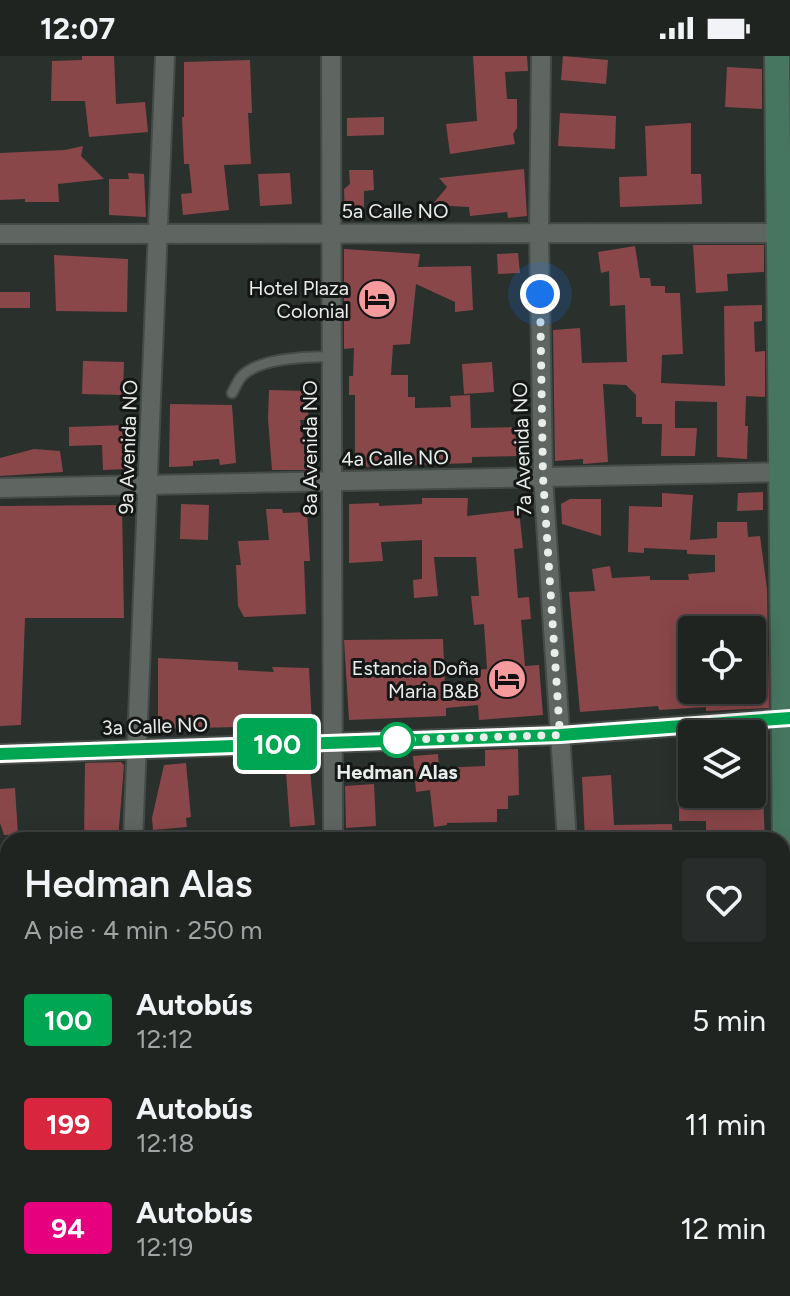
<!DOCTYPE html>
<html lang="es">
<meta charset="utf-8">
<style>
:root{--surface:#202421;--page:#282c2a;--text:#f1f3f6;--muted:#a2a4a5;--line:#3d413f}
body{margin:0;font-family:Figtree,sans-serif;background:var(--page);color:var(--text);height:100vh;display:flex;flex-direction:column;font-size:30px;white-space:nowrap}
*{box-sizing:border-box;margin:0}
p{font-size:26px;color:var(--muted)}
.icon{flex:none;width:44px;height:44px;fill:none;stroke:currentColor;stroke-width:2;stroke-linecap:round;stroke-linejoin:round}
.map{position:relative;flex:1;overflow:hidden}
.panel{position:absolute;left:0px;top:776px;width:790px;height:464px;display:flex;flex-direction:column;background:var(--surface);border-radius:24px 24px 0 0;box-shadow:0 4px 20px #0003,0 0 0 2px var(--line)}
.panel>*{flex:none}
.badge{padding:0 16px;border-radius:6px;font-size:28px;line-height:52px}
.buttons{position:absolute;left:678px;top:560px;display:grid;gap:16px}
.buttons a{display:grid;place-items:center;width:88px;height:88px;border-radius:8px;background:var(--surface);box-shadow:0 4px 20px #0003,0 0 0 2px var(--line);font-size:40px}
.you{position:absolute;width:40px;height:40px;margin:-20px;border:6px solid #fff;border-radius:50%;background:#1a73e8;box-shadow:0 0 0 12px #1a73e833}
.map>.badge{position:absolute;translate:-50% -50%;box-shadow:0 0 0 4px #fff}
.round{display:grid;place-items:center;flex:none;width:84px;height:84px;border-radius:8px;background:var(--page)}
.summary{display:flex;align-items:center;justify-content:space-between;height:136px;padding:0 24px}
h1{font-size:38px;font-weight:600;line-height:60px}
ul{padding:0;list-style:none}
li{display:flex;align-items:center;gap:24px;height:104px;padding:0 24px}
li div{flex:1}
li b{display:block;font-size:30px}
li em{font-style:normal}
li .badge{min-width:88px;font-weight:700;text-align:center}
.status{display:flex;justify-content:space-between;align-items:center;height:56px;padding:0 40px;background:var(--surface);direction:ltr}
.status svg{height:22px;fill:currentColor}
.map>svg:first-child{display:block}
</style>
<div class="status"><b>12:07</b><svg viewBox="0 0 49 12"><path d="M0 12V9h3v3zM5 12V6h3v6zM10 12V3h3v9zM15 12V0h3v12zM26 1h20v11H26zM47 4h2v5h-2z"/></svg></div>
<div class="map">
<svg width="790" height="1240" viewBox="0 0 790 1240">
<rect width="100%" height="100%" fill="#2a302c"/>
<g fill="#8a474a" fill-rule="evenodd">
<polygon points="82,0 114,0 116,48 145,46 148,76 89,81 85,45 51,45 52,5 82,4"/>
<polygon points="473,0 527,0 528,15 505,16 507,43 517,43 517,72 513,78 515,88 450,98 446,68 477,65"/>
<polygon points="563,0 608,4 606,28 561,24"/>
<polygon points="250,4 252,57 248,57 251,108 224,109 229,154 183,159 181,138 192,137 189,108 184,108 182,61 184,61 184,6"/>
<polygon points="727,11 762,13 762,53 725,51"/>
<polygon points="560,57 616,60 615,93 558,90"/>
<polygon points="384,61 384,79 347,80 347,62"/>
<polygon points="691,67 691,118 701,118 702,148 620,151 619,121 647,120 645,70"/>
<polygon points="83,90 81,100 104,123 58,128 59,146 25,146 25,143 0,144 0,97 65,94"/>
<polygon points="524,113 527,160 508,162 507,156 470,160 469,151 432,149 447,131 439,122"/>
<polygon points="349,114 373,114 374,134 364,135 364,163 345,164 344,133 350,128"/>
<polygon points="128,117 144,118 146,161 109,159 109,123 129,123"/>
<polygon points="290,117 292,148 260,150 258,118"/>
<polygon points="693,189 764,189 764,216 727,218 728,235 696,237"/>
<polygon points="635,190 640,222 650,222 651,230 665,230 665,237 680,237 683,298 662,299 661,327 725,330 724,250 762,249 762,265 754,266 755,296 765,295 765,341 746,340 745,370 748,370 747,403 717,401 717,346 675,345 675,372 697,372 695,400 661,400 662,368 642,368 642,361 636,361 636,339 626,329 603,328 608,406 583,408 583,403 555,405 553,274 580,272 582,307 627,306 625,249 610,250 609,215 601,217 598,196"/>
<polygon points="344,193 420,198 418,211 471,210 473,254 455,256 455,246 416,228 410,288 393,289 391,319 408,319 408,341 415,341 415,352 451,351 450,340 470,339 471,372 518,371 518,400 472,401 472,407 355,411 355,339 349,339 349,320 353,320 354,292 344,293"/>
<polygon points="518,197 520,217 498,218 497,198"/>
<polygon points="54,199 128,203 127,256 56,255"/>
<rect x="0" y="236" width="30" height="16"/>
<polygon points="83,305 124,306 123,339 82,338"/>
<polygon points="492,306 494,336 464,338 462,308"/>
<polygon points="269,334 309,335 308,364 300,364 305,392 313,393 315,414 272,414 268,363"/>
<polygon points="170,348 232,349 236,407 220,409 219,403 193,405 193,410 169,411"/>
<polygon points="127,369 128,413 103,414 102,389 69,390 69,371"/>
<polygon points="34,393 60,395 63,416 0,420 0,402"/>
<polygon points="763,436 763,454 737,455 738,437"/>
<path d="M662 437 693 439 690 484 717 482V466H747L748 481 760 480 767 533 769 652 706 655V651L659 654 658 650 580 656 569 536 595 535 592 513 610 510 612 522 650 520V524H689L688 518 715 516V499L687 498V494L644 492V497L628 496 629 450 662 451ZM692 574H752V634H692Z"/>
<polygon points="422,442 468,442 467,460 519,454 523,492 514,493 518,542 529,541 531,563 521,564 525,610 539,609 543,659 479,664 478,649 446,652 446,660 349,664 344,584 443,583 445,633 475,631 474,614 487,613 484,568 474,569 471,540 479,540 476,501 434,501 438,540 414,542 413,524 422,523 422,484 381,486 383,505 349,507 349,448 379,447 379,450 422,448"/>
<polygon points="570,443 601,443 601,480 562,468 561,448"/>
<polygon points="181,448 209,449 208,484 180,483"/>
<polygon points="122,449 124,562 25,562 21,669 0,670 0,450"/>
<polygon points="266,453 282,453 283,457 307,456 310,505 304,505 306,558 244,561 238,550 236,509 241,509 238,485 269,484"/>
<polygon points="158,602 238,606 238,614 274,616 272,611 309,612 312,669 158,673"/>
<polygon points="518,693 519,739 508,740 508,753 497,753 497,766 447,767 447,769 434,771 430,734 416,736 413,700 438,698 439,712 485,710 485,694"/>
<polygon points="679,702 692,702 692,738 703,738 703,741 763,739 765,784 706,784 706,765 679,765"/>
<polygon points="121,706 124,709 118,784 84,784 85,707"/>
<polygon points="186,707 191,761 186,762 187,771 153,774 152,762 164,709"/>
<polygon points="310,714 315,769 290,771 286,716"/>
<polygon points="611,719 614,769 672,768 673,784 585,784 582,721"/>
<polygon points="374,728 376,770 346,772 345,730"/>
<polygon points="15,732 18,779 4,779 0,767 0,733"/>
</g>
<g fill="none" stroke-linecap="round" stroke-linejoin="round">
<g stroke="#454b47" stroke-width="13">
<g id="lane">
<path d="M232 337C235 332 238 324 242 320 259 302 309 300 332 301"/>
<polyline points="9,1240 9,1232"/>
</g>
</g>
<g stroke="#454b47" stroke-width="22">
<g id="street">
<polyline points="331,0 333,784"/>
<polyline points="541,0 539,177 543,421 567,784"/>
<polyline points="0,178 790,177"/>
<polyline points="0,432 790,416"/>
<polyline points="0,698 560,679 790,662"/>
<polyline points="133,784 165,0"/>
<polyline points="0,906 8,906"/>
<polyline points="120,1240 120,1232"/>
<polyline points="334,1240 334,1232"/>
<polyline points="590,1240 590,1232"/>
</g>
</g>
<g stroke="#454b47" stroke-width="28">
<polyline id="secondary" points="777,0 786,895 790,968"/>
</g>
<g stroke="#454b47" stroke-width="32">
<g id="primary">
<polyline points="0,1121 8,1121"/>
<polyline points="782,1129 790,1129"/>
<polyline points="0,1157 8,1157"/>
</g>
</g>
<use href="#lane" stroke="#5f6661" stroke-width="9"/>
<use href="#street" stroke="#5f6661" stroke-width="18"/>
<use href="#secondary" stroke="#467660" stroke-width="24"/>
<use href="#primary" stroke="#2c875e" stroke-width="28"/>
</g>
<g fill="none" stroke-linecap="round" stroke-linejoin="round">
<g stroke="#fff" stroke-width="18">
<polyline id="line" points="0,698 560,679 790,662"/>
</g>
<use href="#line" stroke="#00a651" stroke-width="12"/>
<polyline stroke="#e8edea" stroke-width="8" stroke-dasharray="0 14.4" points="397,684 390,684 560,679 543,421 540,238"/>
</g>
<defs>
<g id="hotel-disc" transform="scale(2)"><circle r="9.5" fill="#f59b9e" stroke="#141715"/><path d="M-6-4.5h1.5V1H6V5H4.5V3h-9V5H-6ZM-4 0a1.8 1.8 0 1 1 3.6 0ZM.5 0V-2.5h3Q6-2.5 6 0Z" fill="#111"/></g>
</defs>
<g fill-rule="evenodd">
<use href="#hotel-disc" x="377" y="243"/>
<use href="#hotel-disc" x="507" y="623"/>
</g>
<circle fill="#fff" stroke="#00a651" stroke-width="4" cx="397" cy="684" r="16"/>
<g text-anchor="middle" stroke-width="6" stroke-linejoin="round" paint-order="stroke">
<g font-size="20" fill="#e8edea" stroke="#141715">
<text x="395" y="162">5a Calle NO</text>
<text transform="translate(128 391) rotate(-88)" y="7">9a Avenida NO</text>
<text transform="translate(310 392) rotate(-90)" y="7">8a Avenida NO</text>
<text transform="translate(522 393) rotate(-92)" y="7">7a Avenida NO</text>
<text transform="translate(395 402) rotate(-1)" y="7">4a Calle NO</text>
<text transform="translate(155 670) rotate(-2)" y="7">3a Calle NO</text>
</g>
<g font-size="20" fill="#e8edea" stroke="#141715" text-anchor="end">
<text x="349" y="239">Hotel Plaza<tspan x="349" dy="23">Colonial</tspan></text>
<text x="479" y="619">Estancia Doña<tspan x="479" dy="23">Maria B&amp;B</tspan></text>
</g>
<g font-size="20" font-weight="bold" fill="#e8edea" stroke="#141715">
<text x="397" y="723">Hedman Alas</text>
</g>
</g>
</svg>
<div class="buttons">
<a><svg class="icon" aria-label="locate" viewBox="0 0 24 24"><circle cx="12" cy="12" r="6"/><path d="M12 2v4M12 18v4M2 12h4M18 12h4"/></svg></a>
<a><svg class="icon" aria-label="layers" viewBox="0 0 24 24"><path d="M12 4l9 5-9 5-9-5zM3 14l9 5 9-5"/></svg></a>
</div>
<div class="you" style="left:540px;top:238px"></div>
<b class="badge" style="left:277px;top:688px;background:#00a651;color:#fff">100</b>
<section class="panel">
<div class="summary"><div><h1>Hedman Alas</h1><p>A pie · 4 min · 250 m</p></div><a class="round"><svg class="icon" aria-label="heart" viewBox="0 0 24 24"><path d="M12 20l-8-8c-3-5 5-10 8-4 3-6 11-1 8 4z"/></svg></a></div>
<ul>
<li><span class="badge" style="background:#00a651;color:#fff">100</span><div><b>Autobús</b><p>12:12</p></div><em>5 min</em></li>
<li><span class="badge" style="background:#d7263d;color:#fff">199</span><div><b>Autobús</b><p>12:18</p></div><em>11 min</em></li>
<li><span class="badge" style="background:#e6007e;color:#fff">94</span><div><b>Autobús</b><p>12:19</p></div><em>12 min</em></li>
</ul>
</section>
</div>
